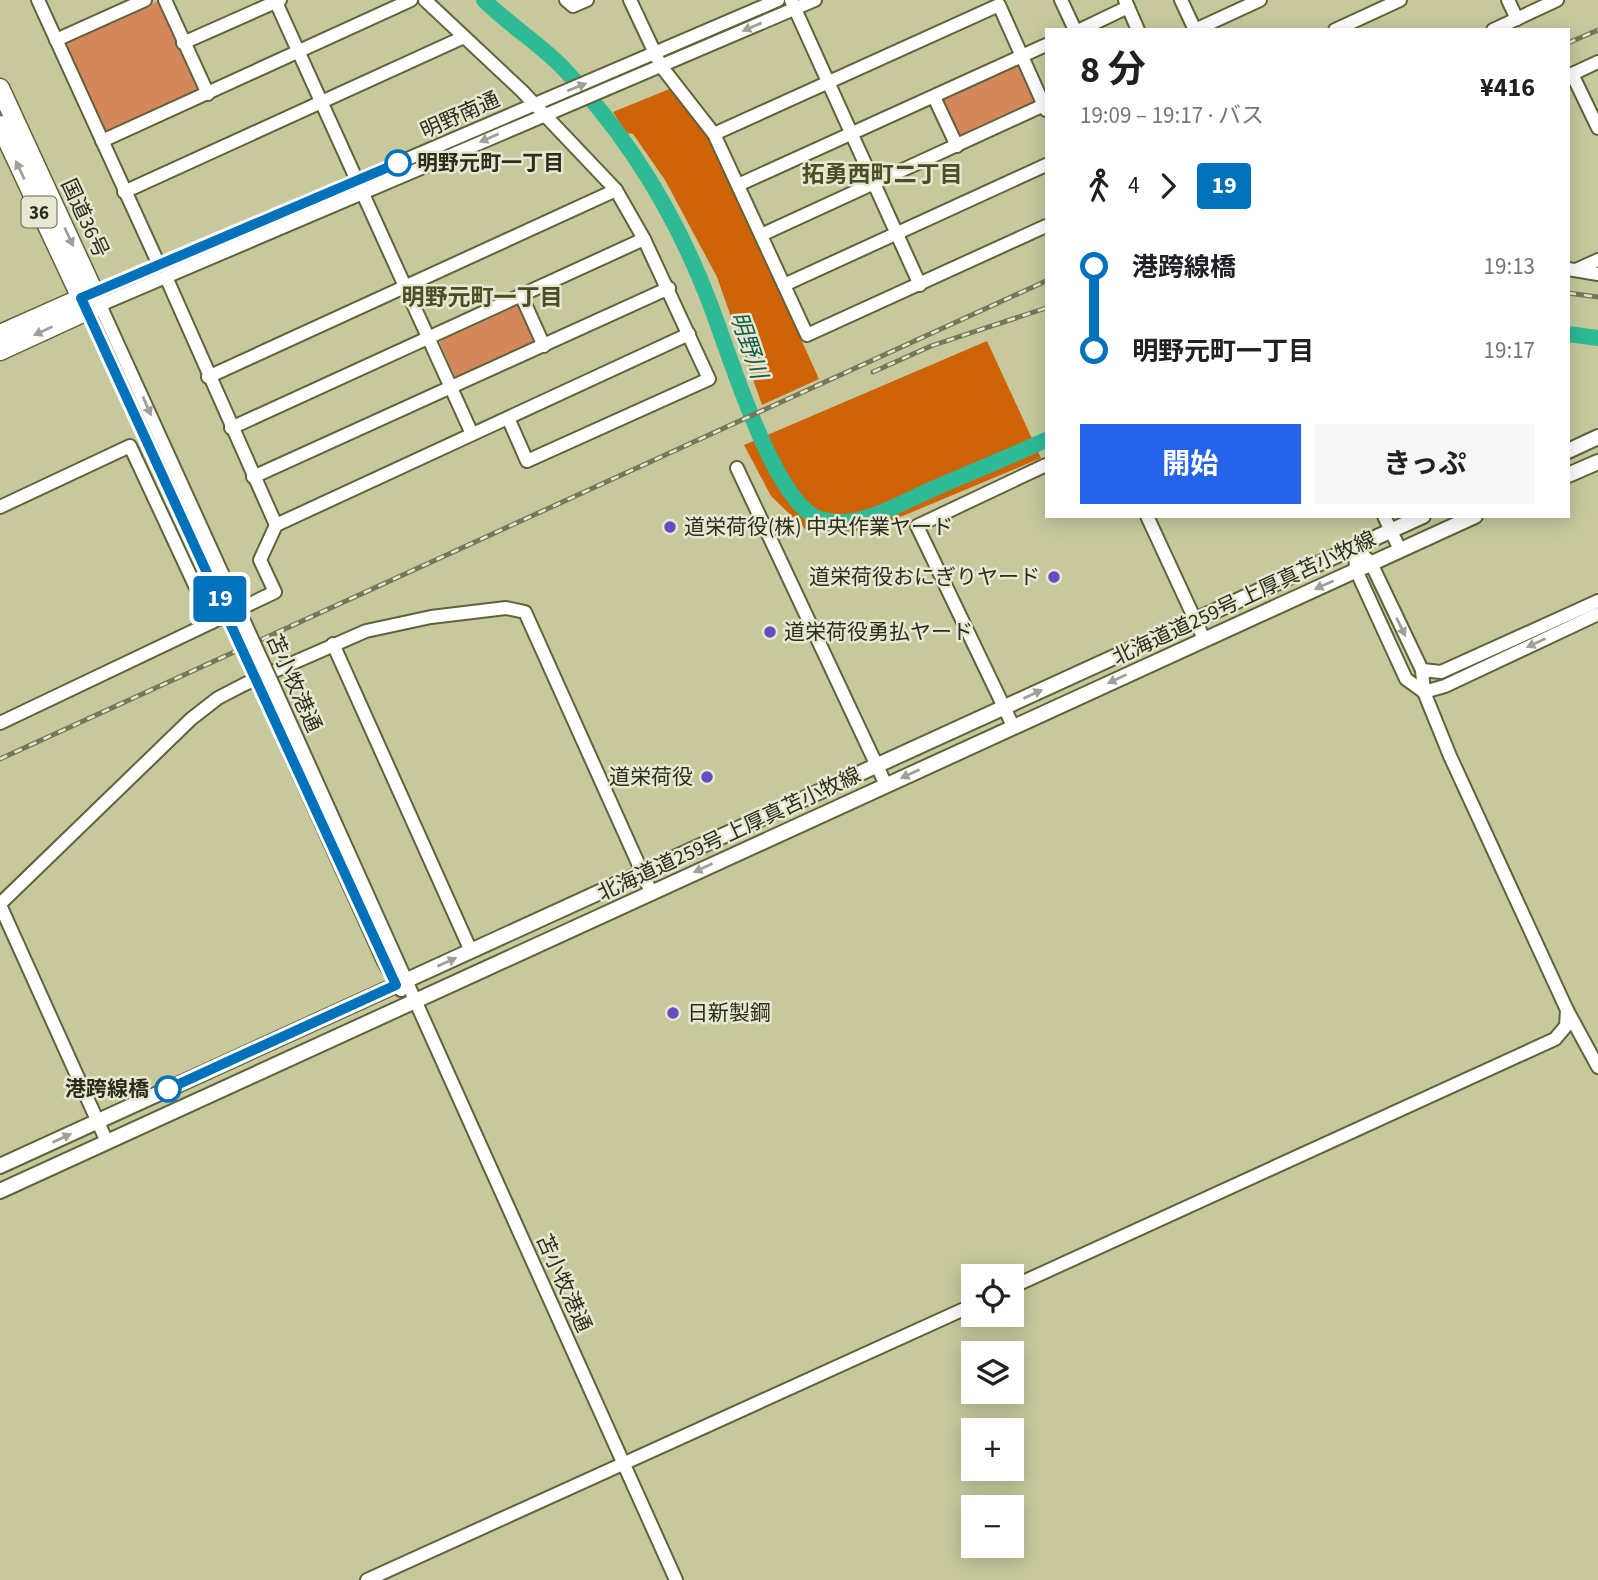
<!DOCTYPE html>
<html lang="ja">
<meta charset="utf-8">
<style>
:root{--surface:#fff;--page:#f6f6f6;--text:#202124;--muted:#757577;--accent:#2563eb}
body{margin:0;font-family:"Source Sans 3","Noto Sans JP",sans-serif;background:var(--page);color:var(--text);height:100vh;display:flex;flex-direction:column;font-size:26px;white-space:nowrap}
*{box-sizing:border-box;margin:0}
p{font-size:23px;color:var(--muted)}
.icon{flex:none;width:38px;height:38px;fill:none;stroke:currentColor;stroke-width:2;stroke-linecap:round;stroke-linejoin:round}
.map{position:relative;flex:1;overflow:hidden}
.drawer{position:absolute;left:1045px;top:28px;width:525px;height:490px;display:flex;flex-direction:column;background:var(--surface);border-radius:0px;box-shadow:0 4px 18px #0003}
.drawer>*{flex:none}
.badge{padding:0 14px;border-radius:5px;font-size:24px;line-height:46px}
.buttons{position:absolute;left:961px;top:1264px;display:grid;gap:14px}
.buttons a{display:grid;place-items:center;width:63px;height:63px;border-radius:0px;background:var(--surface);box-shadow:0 4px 18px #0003;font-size:35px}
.map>.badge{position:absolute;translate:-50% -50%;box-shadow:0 0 0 4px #fff}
.legs{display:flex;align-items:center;gap:10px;height:77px;padding:0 35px;font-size:23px}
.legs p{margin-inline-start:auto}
.headline{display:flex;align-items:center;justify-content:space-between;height:119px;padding:0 35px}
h1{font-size:38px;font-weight:700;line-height:52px}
.action{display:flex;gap:14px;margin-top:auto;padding:14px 35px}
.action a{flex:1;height:80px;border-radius:0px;background:var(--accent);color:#fff;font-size:28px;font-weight:700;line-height:80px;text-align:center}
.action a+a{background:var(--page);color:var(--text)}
ul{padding:0 35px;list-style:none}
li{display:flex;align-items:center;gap:24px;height:84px;font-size:26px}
li i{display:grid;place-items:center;width:10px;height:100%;margin:0 9px;background:currentColor}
li i::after{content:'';width:18px;height:18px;margin:-9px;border:5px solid;border-radius:50%;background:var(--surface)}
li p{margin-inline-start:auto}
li:first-child i{background:linear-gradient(#0000 50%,currentColor 0)}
li:last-child i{background:linear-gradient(currentColor 50%,#0000 0)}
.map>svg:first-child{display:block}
</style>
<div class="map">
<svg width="1598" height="1580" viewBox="0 0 1598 1580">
<rect width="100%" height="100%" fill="#c7c99d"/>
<g fill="#d3875a">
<polygon points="158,1 199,92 105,134 63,42"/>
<polygon points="1015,65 1020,65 1038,99 1036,104 963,138 957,137 941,101"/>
<polygon points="515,305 521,306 537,341 535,345 461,378 455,377 440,343 441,337"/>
</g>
<g fill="#cf6308">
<polygon points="672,88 711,140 819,379 762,405 717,277 665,180 633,134 626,133 613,112"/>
<polygon points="987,341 1041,458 874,528 841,533 805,529 771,496 744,445"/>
</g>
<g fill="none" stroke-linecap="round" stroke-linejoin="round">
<g stroke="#2dba95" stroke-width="16">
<path d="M484 0C509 25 540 44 564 69 628 136 676 215 709 301 727 346 773 504 820 519 858 531 901 502 935 488 972 472 1009 457 1046 440"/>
<polyline points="1568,334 1598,338"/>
</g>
<g stroke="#606239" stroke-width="16">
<g id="minor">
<polyline points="38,0 159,265"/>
<polyline points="165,0 208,94"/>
<polyline points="275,0 472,434"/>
<polyline points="425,0 522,91 616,190 644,239 709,379 527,461 508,418"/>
<polyline points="566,0 573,6 587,0"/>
<polyline points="630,0 661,66 714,134 807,335 1046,226"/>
<polyline points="791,0 920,285"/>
<polyline points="1061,0 1075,30"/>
<polyline points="1125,0 1138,30"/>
<polyline points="1181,0 1195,30"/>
<polyline points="1508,0 1517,19"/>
<polyline points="1080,30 1128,7"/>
<polyline points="1195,30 1260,0"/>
<polyline points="1335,30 1400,0"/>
<polyline points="1493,30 1557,0"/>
<polyline points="56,40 145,0"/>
<polyline points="183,43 280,0"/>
<polyline points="1572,74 1598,128"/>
<polyline points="1568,76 1598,62"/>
<polyline points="934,97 957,146"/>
<polyline points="714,134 999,5 1046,110"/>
<polyline points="102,141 411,0"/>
<polyline points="738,185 1046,45"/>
<polyline points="124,192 464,37"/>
<polyline points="761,235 1044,105"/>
<polyline points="1568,269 1598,274"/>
<polyline points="1576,270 1598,260"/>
<polyline points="166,277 276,525"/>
<polyline points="784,285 1046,165"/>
<polyline points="90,295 778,0"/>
<polyline points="521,295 544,346"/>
<polyline points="85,306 221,601"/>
<polyline points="208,377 616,190"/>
<polyline points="231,428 644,239"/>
<polyline points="737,468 886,785"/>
<polyline points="253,477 669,288"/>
<polyline points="0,507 130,446 212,622"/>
<polyline points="1147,516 1204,639"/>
<polyline points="1384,516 1400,550"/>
<polyline points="1355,547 1356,570 1406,679 1424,692 1445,686 1598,614"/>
<polyline points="232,595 100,305 815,0"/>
<polyline points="333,644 471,951"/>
<polyline points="1422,670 1441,672 1598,601"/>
<polyline points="274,687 676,1580"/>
<polyline points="262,692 384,962 401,990"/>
<polyline points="0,723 275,592 260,560 276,525 689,334"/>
<polyline points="1013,726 917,526 1046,465"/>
<polyline points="0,904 191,719 218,698 245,684 366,631 431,617 506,608 525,612 651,892"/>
<polyline points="0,905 107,1142"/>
<polyline points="1567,1010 1598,1067"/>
<polyline points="1012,1287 1555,1039 1566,1026 1567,1010 1450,756 1424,692 1422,670 1371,563 1355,547"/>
<polyline points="367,1580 973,1305"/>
</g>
</g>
<g stroke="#606239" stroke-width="18">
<g id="major">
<polyline points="1568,451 1598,437"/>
<polyline points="1568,475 1598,462"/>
<polyline points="0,1166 1423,516"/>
<polyline points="0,1191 1475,516"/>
</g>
</g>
<g stroke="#606239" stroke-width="21">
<g id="highway">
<polyline points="0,88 100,305 0,351"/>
<polyline points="0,125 81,298 0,334"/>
</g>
</g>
<use href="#minor" stroke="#fff" stroke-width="12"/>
<use href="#major" stroke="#fff" stroke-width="14"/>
<use href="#highway" stroke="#fff" stroke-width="18"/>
<g stroke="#767759" stroke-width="5">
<g id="rail">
<polyline points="1568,43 1598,30"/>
<polyline points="1568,293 1598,297"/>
<polyline points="873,372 931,346 1046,308"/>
<polyline points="0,759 1046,281"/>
</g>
</g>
<use href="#rail" stroke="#e6e8d1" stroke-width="2.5" stroke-dasharray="8" stroke-linecap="butt"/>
<g stroke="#606239" stroke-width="16" stroke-linecap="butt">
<g id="minor-bridge">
<polyline points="232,595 274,687"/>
<polyline points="221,601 262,692"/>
</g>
</g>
<use href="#minor-bridge" stroke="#fff" stroke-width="12"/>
</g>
<defs><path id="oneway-solid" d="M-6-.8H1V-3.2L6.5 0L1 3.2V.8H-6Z" transform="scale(1.75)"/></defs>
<g fill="#a0a098">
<use href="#oneway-solid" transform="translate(752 27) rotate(157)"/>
<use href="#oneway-solid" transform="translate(577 87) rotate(-22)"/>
<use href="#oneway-solid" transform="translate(489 138) rotate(157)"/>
<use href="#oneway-solid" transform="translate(20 170) rotate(-115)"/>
<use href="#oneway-solid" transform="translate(69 237) rotate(65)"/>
<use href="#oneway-solid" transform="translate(43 331) rotate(155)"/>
<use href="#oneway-solid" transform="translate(147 406) rotate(66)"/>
<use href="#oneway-solid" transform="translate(1324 585) rotate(156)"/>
<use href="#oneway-solid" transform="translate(1401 627) rotate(64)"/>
<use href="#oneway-solid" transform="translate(1536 643) rotate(155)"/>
<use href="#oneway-solid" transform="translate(1117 679) rotate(155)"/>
<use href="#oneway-solid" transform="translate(1033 694) rotate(-25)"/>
<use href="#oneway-solid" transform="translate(910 774) rotate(155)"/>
<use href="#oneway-solid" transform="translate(703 868) rotate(155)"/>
<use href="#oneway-solid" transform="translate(447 962) rotate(-24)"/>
<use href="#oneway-solid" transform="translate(62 1138) rotate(-25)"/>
</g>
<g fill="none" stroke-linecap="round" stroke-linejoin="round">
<g stroke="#fff" stroke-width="16">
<polyline id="line-1" points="168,1089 396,985 81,298 398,163"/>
</g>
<use href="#line-1" stroke="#0072bc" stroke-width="10"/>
</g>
<g fill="#fff" stroke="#0072bc" stroke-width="3.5">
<circle cx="398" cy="163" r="12"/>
<circle cx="168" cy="1089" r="12"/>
</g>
<g fill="#6a4ac3" stroke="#e6e8d1" stroke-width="2.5">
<circle cx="670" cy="527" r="7"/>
<circle cx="1054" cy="577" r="7"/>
<circle cx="770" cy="632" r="7"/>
<circle cx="707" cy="777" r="7"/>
<circle cx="673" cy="1013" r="7"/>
</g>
<g text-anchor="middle" stroke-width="5" stroke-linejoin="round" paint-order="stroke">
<rect fill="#e6e8d1" stroke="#636451" stroke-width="2" x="21.5" y="196.5" width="35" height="31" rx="5"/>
<g font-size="19" font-weight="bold" fill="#2b2c1a">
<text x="39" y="219">36</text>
</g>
<g font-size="21" fill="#2b2c1a" stroke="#e6e8d1">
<text transform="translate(460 115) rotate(-24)" y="7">明野南通</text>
<text transform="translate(85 218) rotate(65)" y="7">国道36号</text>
<text transform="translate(1244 598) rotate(-25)" y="7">北海道道259号 上厚真苫小牧線</text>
<text transform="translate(294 683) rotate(66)" y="7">苫小牧港通</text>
<text transform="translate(729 834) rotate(-25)" y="7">北海道道259号 上厚真苫小牧線</text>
<text transform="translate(564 1283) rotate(66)" y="7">苫小牧港通</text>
</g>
<g font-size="21" font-weight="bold" fill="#2b2c1a" stroke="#e6e8d1" text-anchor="start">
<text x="417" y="170">明野元町一丁目</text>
<text x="149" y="1096" text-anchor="end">港跨線橋</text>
</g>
<g font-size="21" fill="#2b2c1a" stroke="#e6e8d1" text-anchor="start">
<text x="684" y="534">道栄荷役(株) 中央作業ヤード</text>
<text x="1040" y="584" text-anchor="end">道栄荷役おにぎりヤード</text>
<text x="784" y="639">道栄荷役勇払ヤード</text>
<text x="693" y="784" text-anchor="end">道栄荷役</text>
<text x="687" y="1020">日新製鋼</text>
</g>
<g font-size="23" font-weight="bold" fill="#4b4d25" stroke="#e6e8d1">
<text x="882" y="182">拓勇西町二丁目</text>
<text x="482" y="305">明野元町一丁目</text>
</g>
<g font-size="23" font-style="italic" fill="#135c48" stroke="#e6e8d1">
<text transform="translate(749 345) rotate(71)" y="8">明野川</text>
</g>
</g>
</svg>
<div class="buttons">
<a><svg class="icon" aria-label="locate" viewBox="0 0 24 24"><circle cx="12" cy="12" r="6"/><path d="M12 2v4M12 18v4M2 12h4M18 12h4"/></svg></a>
<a><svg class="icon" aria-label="layers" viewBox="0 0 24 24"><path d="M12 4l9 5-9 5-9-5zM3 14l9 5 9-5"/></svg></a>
<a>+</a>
<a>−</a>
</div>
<b class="badge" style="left:220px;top:599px;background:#0072bc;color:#fff">19</b>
<section class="drawer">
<div class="headline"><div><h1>8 分</h1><p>19:09 – 19:17 · バス</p></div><b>¥416</b></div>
<div class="legs"><svg class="icon" aria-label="walk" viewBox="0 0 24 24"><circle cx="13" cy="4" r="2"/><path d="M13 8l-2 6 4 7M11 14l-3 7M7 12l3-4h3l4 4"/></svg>4<svg class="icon" aria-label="forward" viewBox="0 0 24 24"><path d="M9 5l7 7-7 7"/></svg><b class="badge" style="background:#0072bc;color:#fff">19</b></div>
<ul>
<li><i style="color:#0072bc"></i><b>港跨線橋</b><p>19:13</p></li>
<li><i style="color:#0072bc"></i><b>明野元町一丁目</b><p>19:17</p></li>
</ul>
<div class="action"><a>開始</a><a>きっぷ</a></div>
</section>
</div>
